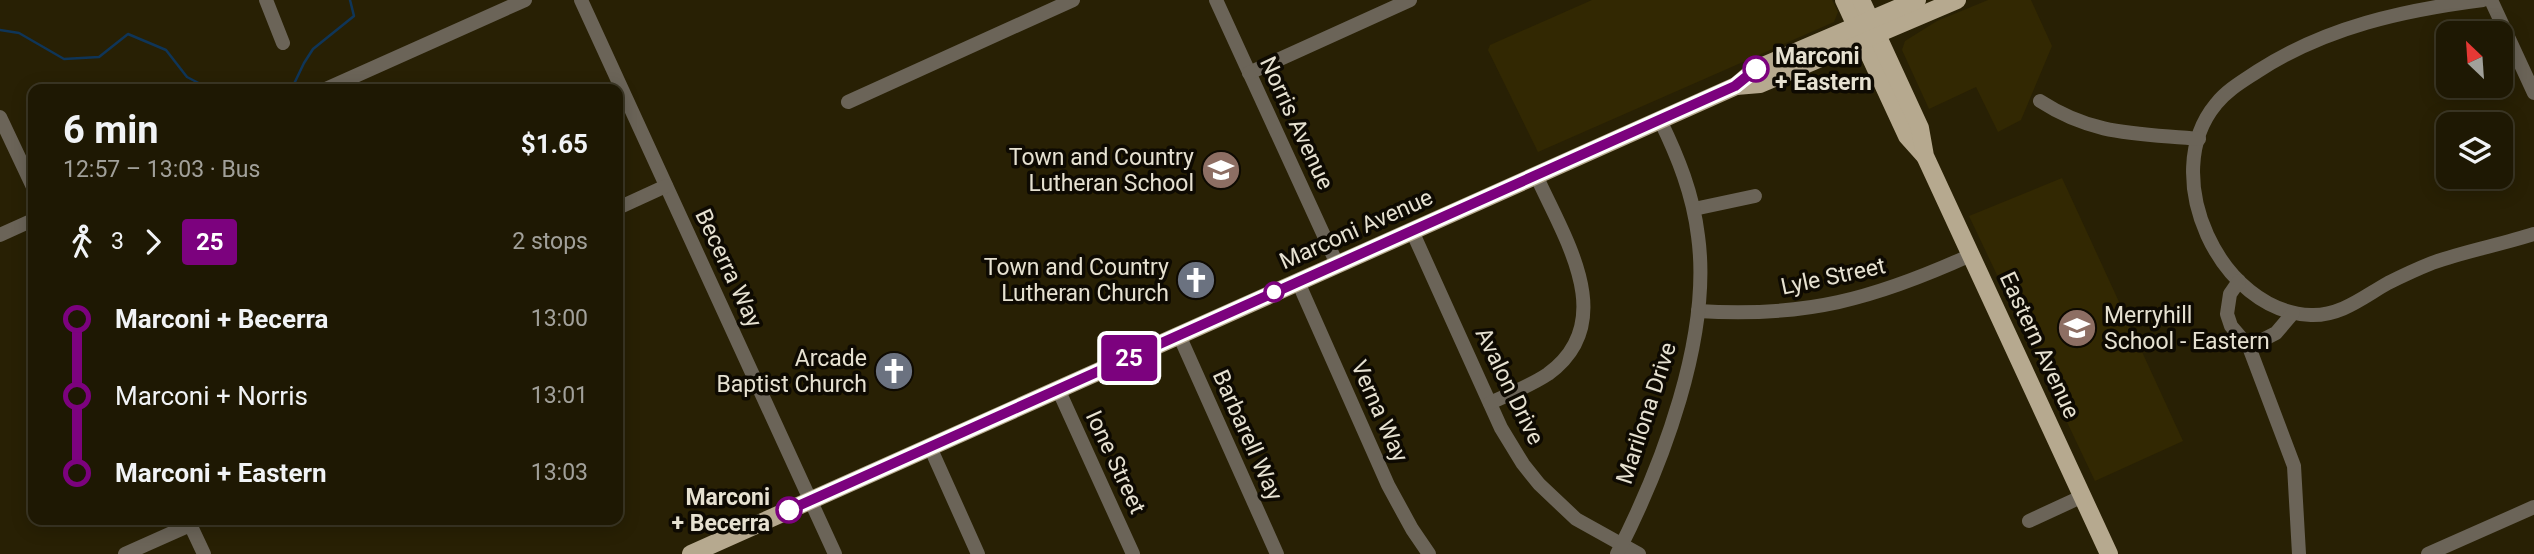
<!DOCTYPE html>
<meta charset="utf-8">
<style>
:root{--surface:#1e1803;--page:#2b2512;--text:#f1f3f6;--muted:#a1a09a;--line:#3c3725}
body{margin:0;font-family:Roboto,sans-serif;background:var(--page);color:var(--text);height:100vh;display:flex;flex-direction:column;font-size:26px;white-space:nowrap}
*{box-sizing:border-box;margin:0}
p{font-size:23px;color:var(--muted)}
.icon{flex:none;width:38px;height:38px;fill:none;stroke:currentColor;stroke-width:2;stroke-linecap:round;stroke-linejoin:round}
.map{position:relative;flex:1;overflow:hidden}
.panel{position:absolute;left:28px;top:84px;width:595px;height:441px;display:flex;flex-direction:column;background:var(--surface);border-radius:14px;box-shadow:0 4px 18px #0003,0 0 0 2px var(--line)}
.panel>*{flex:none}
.badge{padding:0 14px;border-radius:5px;font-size:24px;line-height:46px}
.needle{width:46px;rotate:335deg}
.buttons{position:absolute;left:2436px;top:21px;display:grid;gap:14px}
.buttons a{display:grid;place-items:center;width:77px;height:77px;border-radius:14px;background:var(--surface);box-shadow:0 4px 18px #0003,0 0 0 2px var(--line);font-size:35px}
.map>.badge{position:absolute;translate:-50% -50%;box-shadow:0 0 0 4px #fff}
.legs{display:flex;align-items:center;gap:10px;height:77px;padding:0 35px;font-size:23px}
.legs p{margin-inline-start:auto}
.head{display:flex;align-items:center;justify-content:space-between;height:119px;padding:0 35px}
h1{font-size:38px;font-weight:700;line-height:52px}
ul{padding:0 35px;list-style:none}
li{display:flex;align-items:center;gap:24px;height:77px;font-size:26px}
li i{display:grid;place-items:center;width:10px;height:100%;margin:0 9px;background:currentColor}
li i::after{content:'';width:18px;height:18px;margin:-9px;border:5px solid;border-radius:50%;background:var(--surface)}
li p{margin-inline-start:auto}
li:first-child i{background:linear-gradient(#0000 50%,currentColor 0)}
li:last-child i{background:linear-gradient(currentColor 50%,#0000 0)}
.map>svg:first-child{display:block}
</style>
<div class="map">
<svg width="2534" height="554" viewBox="0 0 2534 554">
<rect width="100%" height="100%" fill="#282004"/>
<g fill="#322802">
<polygon points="1592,0 1832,0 1838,12 1834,22 1538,152 1488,50 1490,45"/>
<polygon points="1988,0 2031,0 2052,46 2021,120 1998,132 1976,87 1929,109 1902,50 1905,41 1937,21"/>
<polygon points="2062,178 2183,441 2095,481 1969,216"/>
</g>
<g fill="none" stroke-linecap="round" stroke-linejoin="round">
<g stroke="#0f3558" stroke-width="2.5">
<polyline points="0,30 19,33 64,59 99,57 128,34 166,50 187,77 210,89"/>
<polyline points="283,89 293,86 304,63 313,49 354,16 350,0"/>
</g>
<g stroke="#6b6458" stroke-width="14">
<polyline points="266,0 283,43"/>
<polyline points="581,0 835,554"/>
<polyline points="1216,0 1337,264"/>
<path d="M2483 0C2404 10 2326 27 2258 71 2243 81 2227 90 2216 104 2157 175 2220 312 2311 315 2341 316 2363 297 2388 283 2402 276 2417 269 2432 263 2465 251 2500 245 2534 234"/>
<polyline points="2491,0 2534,93"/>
<polyline points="1249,73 1410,0"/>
<polyline points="326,89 525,0"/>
<path d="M2040 101C2094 136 2137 133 2199 139"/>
<polyline points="848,102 1073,0"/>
<polyline points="0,117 33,187"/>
<polyline points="618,208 666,186"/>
<polyline points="1694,209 1755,196"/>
<polyline points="1412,231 1501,428 1523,464 1539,484 1576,519 1639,554"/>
<polyline points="0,235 33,220"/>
<polyline points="2239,281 2230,294 2227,314 2231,326 2249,347 2294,466 2299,554"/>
<polyline points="1298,282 1388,485 1412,529 1429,554"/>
<path d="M1698 311C1805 318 1874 299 1971 255"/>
<polyline points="1179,335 1277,554"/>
<polyline points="2249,347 2276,333 2293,313"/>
<polyline points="1058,389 1133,554"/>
<path d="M1490 403C1509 394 1530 386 1548 374 1621 321 1563 236 1536 175"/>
<polyline points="930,447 978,554"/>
<polyline points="188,520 204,554"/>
<polyline points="2029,521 2083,496"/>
<polyline points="125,554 190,525"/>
<path d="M1617 554C1662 466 1712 336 1698 236 1693 194 1678 157 1660 120"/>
<polyline points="2428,554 2534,507"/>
</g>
<g stroke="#b6a98f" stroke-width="18">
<polyline points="1844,0 1907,136 1924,155"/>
<polyline points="1861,0 1920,128 1925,156 2109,554"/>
<polyline points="1736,86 1760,84 1957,0"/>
<polyline points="691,554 1736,86 1756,69 1917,0"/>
</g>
</g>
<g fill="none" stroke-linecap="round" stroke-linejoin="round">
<g stroke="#fff" stroke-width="16">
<polyline id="line-1" points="789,510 1735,86 1756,69"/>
</g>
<use href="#line-1" stroke="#7c027e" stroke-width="10"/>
</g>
<defs>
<g id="school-disc" transform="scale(2.0125)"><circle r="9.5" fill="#8d6e63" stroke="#0e0a02"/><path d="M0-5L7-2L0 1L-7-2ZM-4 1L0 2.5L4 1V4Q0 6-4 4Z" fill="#fff"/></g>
<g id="church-disc" transform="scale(2.0125)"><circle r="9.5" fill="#6b7280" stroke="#0e0a02"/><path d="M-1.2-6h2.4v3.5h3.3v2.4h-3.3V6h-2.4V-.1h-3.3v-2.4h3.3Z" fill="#fff"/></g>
</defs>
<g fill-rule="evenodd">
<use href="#school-disc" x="1221" y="170"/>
<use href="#church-disc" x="1196" y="280"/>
<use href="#school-disc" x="2077" y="328"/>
<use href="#church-disc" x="894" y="371"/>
</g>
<g fill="#fff" stroke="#7c027e" stroke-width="3.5">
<circle cx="1756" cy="69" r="12"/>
<circle cx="1274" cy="292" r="9"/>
<circle cx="789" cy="510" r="12"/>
</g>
<g text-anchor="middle" stroke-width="7" stroke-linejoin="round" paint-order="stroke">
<g font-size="23" font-weight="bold" fill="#e6e1d1" stroke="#0e0a02" text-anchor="start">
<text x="1775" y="64">Marconi<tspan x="1775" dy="26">+ Eastern</tspan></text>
<text x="770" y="505" text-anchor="end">Marconi<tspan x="770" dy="26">+ Becerra</tspan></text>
</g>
<g font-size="23" fill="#e6e1d1" stroke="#0e0a02">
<text transform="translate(1297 123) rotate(65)" y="8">Norris Avenue</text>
<text transform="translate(1356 229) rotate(-24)" y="8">Marconi Avenue</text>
<text transform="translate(729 268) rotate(65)" y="8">Becerra Way</text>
<text transform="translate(1833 276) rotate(-12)" y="8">Lyle Street</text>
<text transform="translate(2040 345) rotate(65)" y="8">Eastern Avenue</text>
<text transform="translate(1510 386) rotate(64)" y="8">Avalon Drive</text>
<text transform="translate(1380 411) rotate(66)" y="8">Verna Way</text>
<text transform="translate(1646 413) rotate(-72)" y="8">Marilona Drive</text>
<text transform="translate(1248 435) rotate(66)" y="8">Barbarell Way</text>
<text transform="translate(1116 462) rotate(65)" y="8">Ione Street</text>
</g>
<g font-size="23" fill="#e6e1d1" stroke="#0e0a02" text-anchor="end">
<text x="1194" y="165">Town and Country<tspan x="1194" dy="26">Lutheran School</tspan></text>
<text x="1169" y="275">Town and Country<tspan x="1169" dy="26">Lutheran Church</tspan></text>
<text x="2104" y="323" text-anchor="start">Merryhill<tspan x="2104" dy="26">School - Eastern</tspan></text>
<text x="867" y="366">Arcade<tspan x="867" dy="26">Baptist Church</tspan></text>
</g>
</g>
</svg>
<div class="buttons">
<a><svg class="needle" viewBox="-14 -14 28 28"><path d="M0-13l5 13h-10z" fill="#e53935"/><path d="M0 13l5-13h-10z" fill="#a1a09a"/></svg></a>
<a><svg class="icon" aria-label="layers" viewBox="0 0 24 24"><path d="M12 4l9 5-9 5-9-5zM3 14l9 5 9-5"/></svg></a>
</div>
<b class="badge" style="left:1129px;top:358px;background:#7c027e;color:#fff">25</b>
<section class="panel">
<div class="head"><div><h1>6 min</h1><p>12:57 – 13:03 · Bus</p></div><b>$1.65</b></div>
<div class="legs"><svg class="icon" aria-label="walk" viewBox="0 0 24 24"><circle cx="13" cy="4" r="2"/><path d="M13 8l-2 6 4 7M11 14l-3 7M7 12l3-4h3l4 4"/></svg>3<svg class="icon" aria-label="forward" viewBox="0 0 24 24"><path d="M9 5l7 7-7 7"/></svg><b class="badge" style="background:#7c027e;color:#fff">25</b><p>2 stops</p></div>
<ul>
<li><i style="color:#7c027e"></i><b>Marconi + Becerra</b><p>13:00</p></li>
<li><i style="color:#7c027e"></i><span>Marconi + Norris</span><p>13:01</p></li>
<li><i style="color:#7c027e"></i><b>Marconi + Eastern</b><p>13:03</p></li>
</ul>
</section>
</div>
